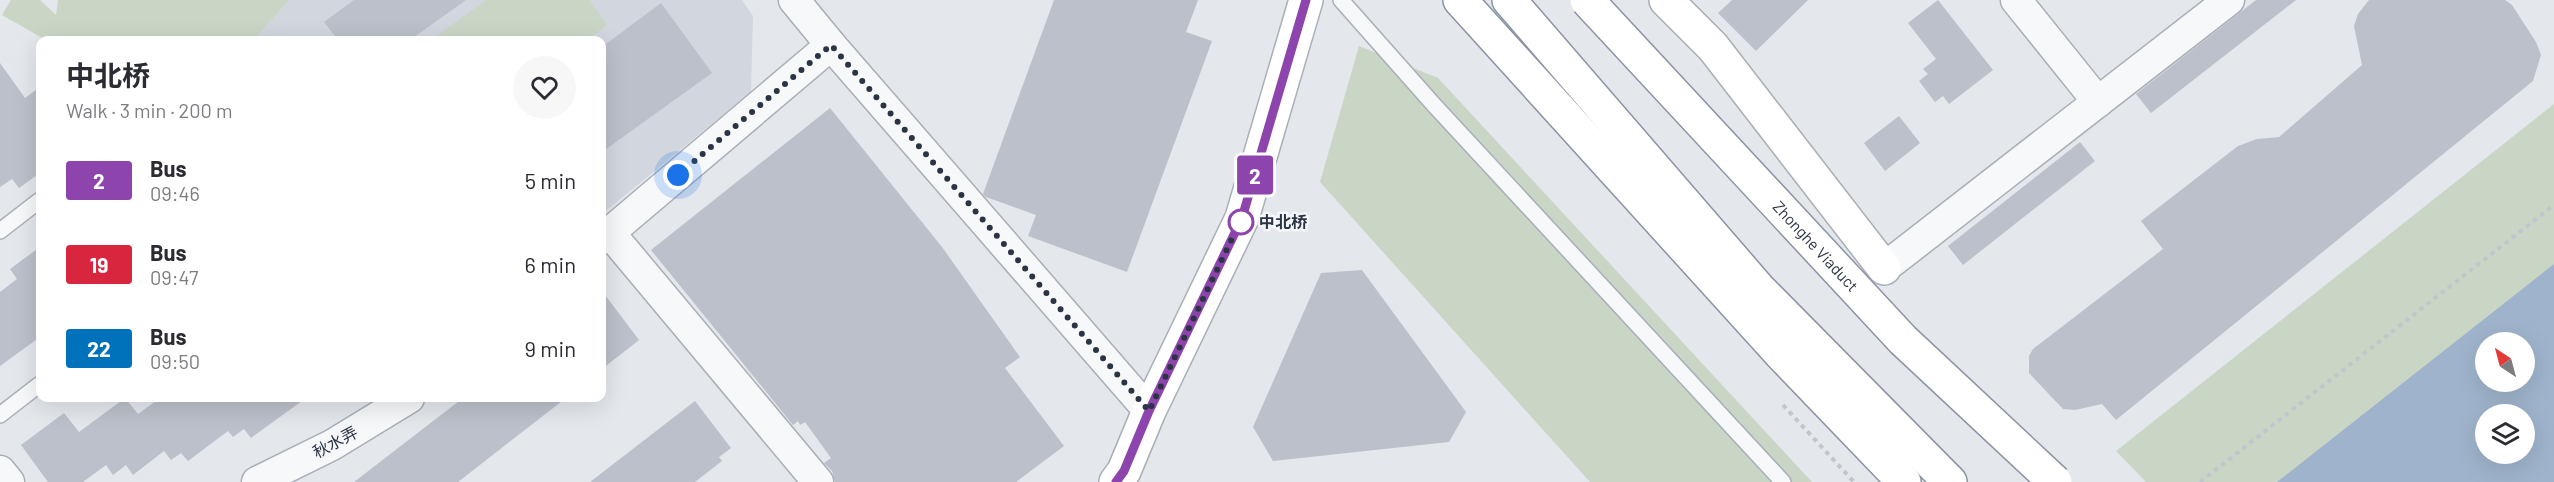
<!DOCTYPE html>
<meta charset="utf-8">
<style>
:root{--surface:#fff;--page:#f7f7f7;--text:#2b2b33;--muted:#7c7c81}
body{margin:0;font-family:Barlow,"Noto Sans SC",sans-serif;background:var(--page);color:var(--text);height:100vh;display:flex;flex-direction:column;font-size:22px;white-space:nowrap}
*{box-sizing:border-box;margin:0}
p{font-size:20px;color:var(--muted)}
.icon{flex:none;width:33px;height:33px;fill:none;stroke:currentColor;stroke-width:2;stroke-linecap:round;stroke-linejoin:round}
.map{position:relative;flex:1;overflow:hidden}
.drawer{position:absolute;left:36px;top:36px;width:570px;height:366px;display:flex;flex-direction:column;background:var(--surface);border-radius:12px;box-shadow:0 6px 24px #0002}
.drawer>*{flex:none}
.badge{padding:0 12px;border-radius:4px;font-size:21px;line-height:39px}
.needle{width:39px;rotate:324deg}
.controls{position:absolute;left:2475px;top:332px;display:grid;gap:12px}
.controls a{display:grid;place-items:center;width:60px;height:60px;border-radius:50%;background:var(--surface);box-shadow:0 6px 24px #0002;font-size:30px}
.you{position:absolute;width:30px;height:30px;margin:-15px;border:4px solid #fff;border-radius:50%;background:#1a73e8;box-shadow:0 0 0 9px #1a73e833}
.map>.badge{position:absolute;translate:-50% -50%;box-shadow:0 0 0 3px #fff}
.round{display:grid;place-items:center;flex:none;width:63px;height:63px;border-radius:32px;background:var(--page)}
.head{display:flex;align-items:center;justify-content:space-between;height:102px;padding:0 30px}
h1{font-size:28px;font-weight:700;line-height:45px}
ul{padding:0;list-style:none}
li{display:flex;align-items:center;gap:18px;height:84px;padding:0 30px}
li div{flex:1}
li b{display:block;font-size:22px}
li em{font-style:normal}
li .badge{min-width:66px;font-weight:700;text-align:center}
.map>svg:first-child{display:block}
</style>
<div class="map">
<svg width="2554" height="482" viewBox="0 0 2554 482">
<rect width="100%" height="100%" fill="#e4e7ec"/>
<polygon fill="#d2d6de" points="289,0 742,0 753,16 751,92 602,214 602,40 254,40"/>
<g fill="#c9d6c5">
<polygon points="11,0 40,0 56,15 58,0 289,0 254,40 46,40 2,15"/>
<polygon points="486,0 589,0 607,25 587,40 431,40"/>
<polygon points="1359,46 1438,78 1812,482 1590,482 1320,182"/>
<polygon points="2554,104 2554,265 2278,482 2146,482 2116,451"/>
</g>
<path fill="#9fb4cc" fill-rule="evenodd" d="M2554 264V482H2277ZM2486 342H2524V381H2486ZM2486 414H2524V453H2486Z"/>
<g fill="#bbc0ca">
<polygon points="354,0 466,0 410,40 338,40 324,22"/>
<polygon points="1054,0 1198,0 1186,32 1212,41 1127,272 1028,236 1036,215 986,197 983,194"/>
<polygon points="1732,0 1808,0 1756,51 1718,13"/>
<polygon points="1938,0 1993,70 1949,104 1943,96 1935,102 1919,81 1928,74 1923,69 1936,59 1908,23"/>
<polygon points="2256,0 2296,0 2151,113 2136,94"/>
<polygon points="2369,0 2505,0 2512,5 2536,42 2541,55 2533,81 2116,420 2102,404 2075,410 2063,409 2029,373 2029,356 2033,349 2163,249 2141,221 2238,146 2257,139 2279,137 2362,65 2354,26 2358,14"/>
<polygon points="661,3 712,73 602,152 602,47"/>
<polygon points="0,63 25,98 40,87 40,173 19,188 12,179 0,187"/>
<polygon points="830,108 942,247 1020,357 1005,368 1064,446 1016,482 835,482 832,471 824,463 831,458 805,422 800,425 798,421 793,425 651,250"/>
<polygon points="1899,116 1920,143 1885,171 1864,143"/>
<polygon points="2080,142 2095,161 1963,265 1948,246"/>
<polygon points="40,247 40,337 0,366 0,292 17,279 10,269"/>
<polygon points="1362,270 1466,412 1449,442 1273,461 1253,427 1321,273"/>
<polygon points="602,291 639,340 602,369"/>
<polygon points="125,398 138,414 160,398 306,398 251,438 244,429 233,437 228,431 188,461 181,453 171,460 164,451 133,475 126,465 113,475 106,465 83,482 48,482 21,445 64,413 79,432"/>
<polygon points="463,398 566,398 458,482 354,482"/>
<polygon points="695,401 731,448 719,457 722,461 695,482 590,482"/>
</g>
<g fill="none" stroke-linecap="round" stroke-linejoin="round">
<g stroke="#a9aeb7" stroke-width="18">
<g id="lane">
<polyline points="1341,0 1434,105 1783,482"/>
<polyline points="0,231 40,200"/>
<polyline points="0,415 40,384"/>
</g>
</g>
<g stroke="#a9aeb7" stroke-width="33">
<g id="street">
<polyline points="2016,0 2098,102"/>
<polyline points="831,45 1149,411"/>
<polyline points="609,232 818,482"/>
<polyline points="602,239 831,45 794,0"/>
<polyline points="1884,268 2229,0"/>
<polyline points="0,471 9,482"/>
<polyline points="257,482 332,445 409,398"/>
</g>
</g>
<g stroke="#a9aeb7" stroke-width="36">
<g id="secondary">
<polyline points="1666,0 1713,47 1884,268"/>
<polyline points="1116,482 1124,471 1149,411 1242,218 1306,0"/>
</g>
</g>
<g stroke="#8b94a3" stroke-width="36">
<g id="highway">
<polyline points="1460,0 1780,353 1904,482"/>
<polyline points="1509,0 1759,289 1950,482"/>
</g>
</g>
<g stroke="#c2c5cb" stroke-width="4" stroke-dasharray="4.5 4.5" stroke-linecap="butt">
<polyline points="1783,405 1854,482"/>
<polyline points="2200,482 2554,205"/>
</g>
<use href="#lane" stroke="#f7f8fa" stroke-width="15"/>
<use href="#street" stroke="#f7f8fa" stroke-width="30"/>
<use href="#secondary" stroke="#fff" stroke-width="33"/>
<use href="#highway" stroke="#fff" stroke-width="33"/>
<g stroke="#8b94a3" stroke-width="36" stroke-linecap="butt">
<g id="highway-bridge">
<path id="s1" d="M1587 0 1903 340 2055 482"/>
</g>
</g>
<use href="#highway-bridge" stroke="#fff" stroke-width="33"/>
</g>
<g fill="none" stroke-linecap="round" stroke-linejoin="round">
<g stroke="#fff" stroke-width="14">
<polyline id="line" points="1116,482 1124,471 1149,411 1242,218 1306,0"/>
</g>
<use href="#line" stroke="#8e44ad" stroke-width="9"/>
<polyline stroke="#2b3445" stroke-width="6" stroke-dasharray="0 10.8" points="678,175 831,45 1149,411 1242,218 1241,222"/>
</g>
<circle fill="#fff" stroke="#8e44ad" stroke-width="3" cx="1241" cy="222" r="12"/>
<g text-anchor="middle" stroke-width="5" stroke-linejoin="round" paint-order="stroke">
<g font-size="16" font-weight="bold" fill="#2b3445" stroke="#f4f6f9" text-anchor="start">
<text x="1259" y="228">中北桥</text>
</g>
<g font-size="16" fill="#2b3445" stroke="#f4f6f9">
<text dy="6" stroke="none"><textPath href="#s1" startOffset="336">Zhonghe Viaduct</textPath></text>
<text transform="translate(335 442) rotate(-28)" y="6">秋水弄</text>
</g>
</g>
</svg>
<div class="controls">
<a><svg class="needle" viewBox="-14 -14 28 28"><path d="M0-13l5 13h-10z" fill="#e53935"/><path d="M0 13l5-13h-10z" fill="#7c7c81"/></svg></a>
<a><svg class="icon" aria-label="layers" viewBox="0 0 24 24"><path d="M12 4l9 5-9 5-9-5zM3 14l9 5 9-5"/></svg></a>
</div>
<div class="you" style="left:678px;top:175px"></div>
<b class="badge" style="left:1255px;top:175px;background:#8e44ad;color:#fff">2</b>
<section class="drawer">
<div class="head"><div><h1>中北桥</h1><p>Walk · 3 min · 200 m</p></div><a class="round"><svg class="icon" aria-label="heart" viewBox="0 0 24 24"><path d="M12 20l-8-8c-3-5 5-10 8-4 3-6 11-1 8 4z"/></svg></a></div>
<ul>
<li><span class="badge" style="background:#8e44ad;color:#fff">2</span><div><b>Bus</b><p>09:46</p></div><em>5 min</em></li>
<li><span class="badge" style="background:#d7263d;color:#fff">19</span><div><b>Bus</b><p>09:47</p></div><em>6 min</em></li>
<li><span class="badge" style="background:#0072bc;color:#fff">22</span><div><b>Bus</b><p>09:50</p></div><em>9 min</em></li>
</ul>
</section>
</div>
